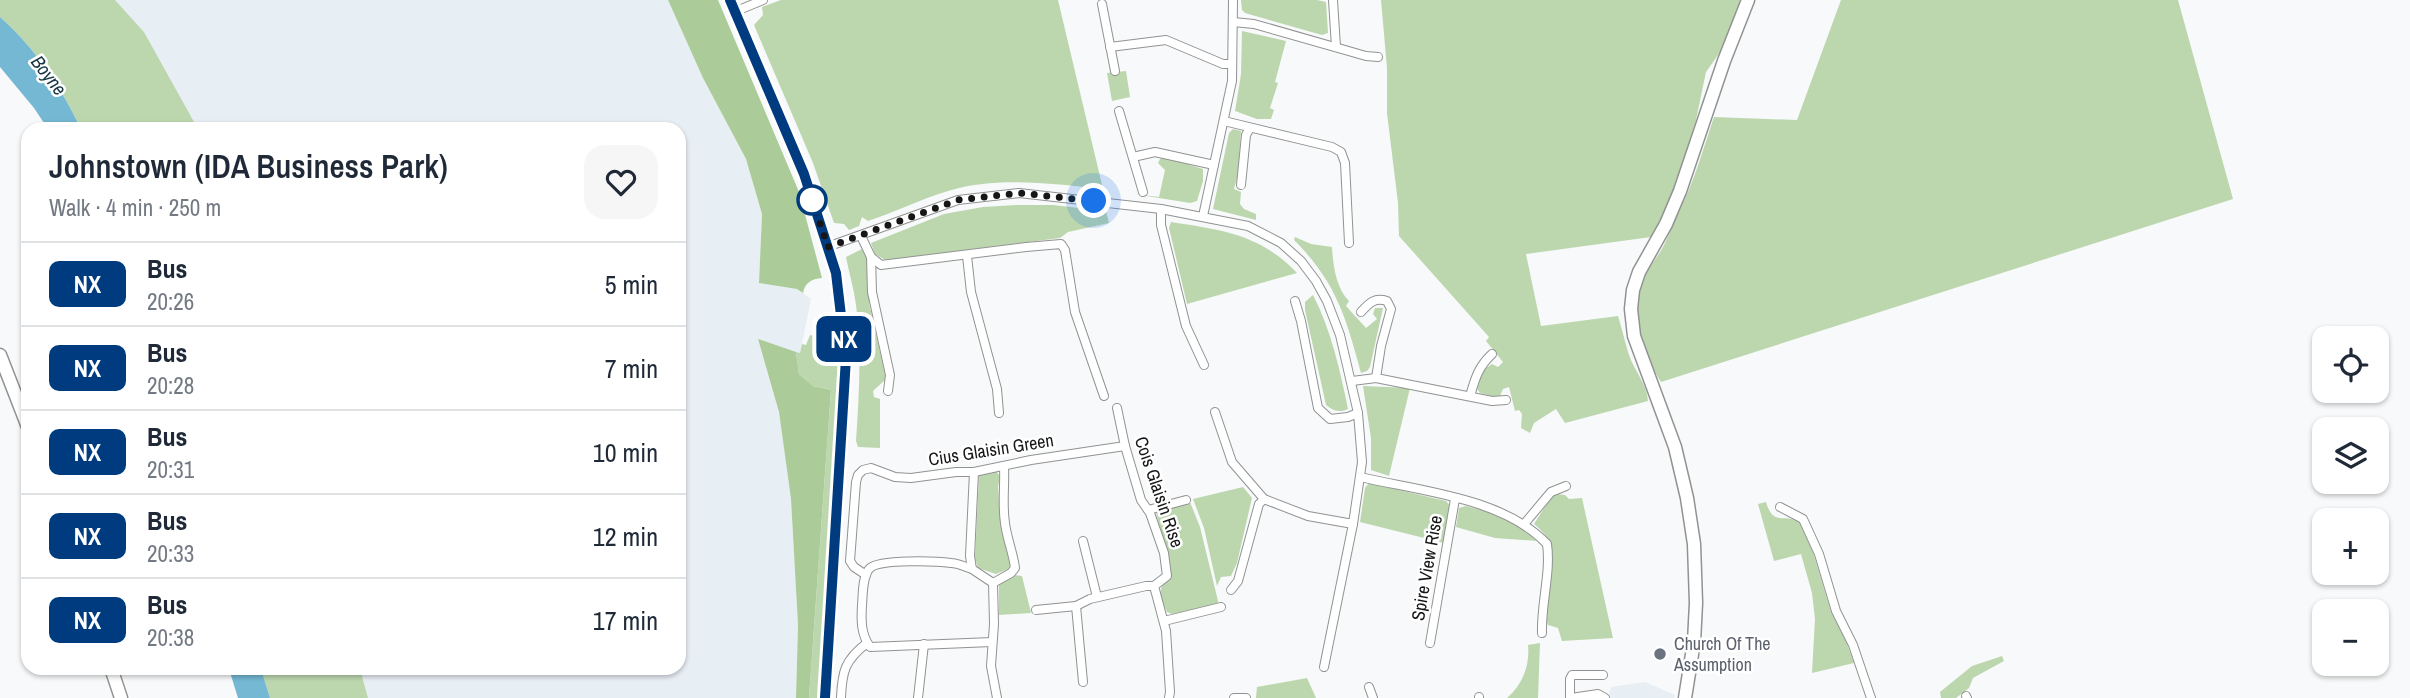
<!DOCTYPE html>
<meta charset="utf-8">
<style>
:root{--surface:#fff;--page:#f6f6f7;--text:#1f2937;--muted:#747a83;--line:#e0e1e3}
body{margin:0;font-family:"Archivo Narrow",sans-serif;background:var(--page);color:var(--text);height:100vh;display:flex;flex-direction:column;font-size:26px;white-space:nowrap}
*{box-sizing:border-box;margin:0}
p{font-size:23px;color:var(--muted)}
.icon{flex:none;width:38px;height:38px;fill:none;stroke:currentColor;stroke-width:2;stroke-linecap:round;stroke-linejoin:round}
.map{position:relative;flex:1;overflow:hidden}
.details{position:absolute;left:21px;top:122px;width:665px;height:553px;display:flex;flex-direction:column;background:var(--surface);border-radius:21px;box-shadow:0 2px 5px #0004}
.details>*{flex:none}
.badge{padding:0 14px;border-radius:10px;font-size:24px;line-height:46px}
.fabs{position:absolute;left:2312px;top:326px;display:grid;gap:14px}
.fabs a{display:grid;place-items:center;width:77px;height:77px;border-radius:14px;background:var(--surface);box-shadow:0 2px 5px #0004;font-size:35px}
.you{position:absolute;width:35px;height:35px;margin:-18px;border:5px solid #fff;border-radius:50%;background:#1a73e8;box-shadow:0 0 0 10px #1a73e833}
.map>.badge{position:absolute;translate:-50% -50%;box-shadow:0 0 0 4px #fff}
.round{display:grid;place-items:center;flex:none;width:74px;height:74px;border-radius:21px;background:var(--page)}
.head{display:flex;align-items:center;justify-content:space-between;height:119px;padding:0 28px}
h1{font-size:33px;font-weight:600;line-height:52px}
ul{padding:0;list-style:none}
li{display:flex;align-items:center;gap:21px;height:84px;padding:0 28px;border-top:2px solid var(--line)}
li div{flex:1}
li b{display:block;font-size:26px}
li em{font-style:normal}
li .badge{min-width:77px;font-weight:700;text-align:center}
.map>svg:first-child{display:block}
</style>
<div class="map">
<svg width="2410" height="698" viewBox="0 0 2410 698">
<rect width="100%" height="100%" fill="#f8f9fa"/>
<g fill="#e7eef4">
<polygon points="115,0 668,0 703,78 746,159 762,214 759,283 797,289 811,299 800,354 758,340 779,412 791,499 798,625 796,698 368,698 360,669 679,668 679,130 198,129 144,32"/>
<polygon points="1645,682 1675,695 1674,698 1608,698 1611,687"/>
</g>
<g fill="#bcd7ae">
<path d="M0 0H115L144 32 198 129H81C61 87 35 48 0 17Z"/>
<path d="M781 0H1058L1103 189C1052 184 998 176 948 191 921 199 895 212 868 221L862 217 859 226 849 230 844 224 834 223 813 163 754 25 763 15 762 7Z"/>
<polygon points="1241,0 1317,0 1326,2 1328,33 1322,35 1245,13 1242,10"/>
<path d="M1381 0H1740L1723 48 1706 72 1696 120 1672 197 1651 237 1526 254 1541 326 1618 316C1622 329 1625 342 1629 355 1635 372 1647 384 1648 401L1565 423 1556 409 1534 423 1530 433 1521 428 1522 414 1519 410 1515 411 1509 387 1503 389 1499 398 1480 393 1477 389 1483 370 1492 364 1498 367 1503 362 1486 341 1489 337 1399 236 1398 203 1387 113V68Z"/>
<path d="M1841 0H2178L2233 199 1661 382C1643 354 1629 313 1643 280 1648 268 1657 258 1663 247 1670 233 1676 218 1683 203 1696 176 1704 146 1714 117L1797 120Z"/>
<polygon points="1242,31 1286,41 1275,82 1278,83 1270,108 1274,110 1271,119 1257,119 1235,111 1241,74"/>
<polygon points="1126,71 1130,97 1112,101 1107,73"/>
<polygon points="1233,129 1241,131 1238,174 1234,189 1241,192 1240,204 1244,209 1256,214 1256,220 1213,209 1229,133"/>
<polygon points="1164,157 1203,169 1203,181 1197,201 1190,203 1134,194 1159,197 1165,170 1158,163 1160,159"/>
<polygon points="1016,205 1053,205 1106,211 1109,223 1068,232 1060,238 885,260 875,254 871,243 944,214 983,207"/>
<path d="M1171 222C1222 230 1260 234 1297 273L1187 304 1169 228Z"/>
<path d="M1295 237 1311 244 1332 247C1333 265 1336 288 1349 301L1346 306 1366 328 1377 319 1373 314 1375 308H1383L1370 367 1367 371 1361 373C1346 317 1336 282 1294 240Z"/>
<path d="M864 248 869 259V303L886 379 873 391 874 397 880 399V448L858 447 856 441C859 396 862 350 856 305 854 289 849 273 846 257Z"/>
<path d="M1313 295C1331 330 1340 370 1348 409 1340 413 1333 411 1326 405L1305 310V302Z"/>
<path d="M810 335C821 338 834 338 838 350L833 480 817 698H809L831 390 813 386 799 374 796 352 800 353 802 344 806 345Z"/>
<polygon points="1363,386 1410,388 1389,476 1371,470 1371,438"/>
<polygon points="996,471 1000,476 998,487 1000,517 1010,565 1009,569 996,574 978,568 975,558 979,475"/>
<polygon points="1369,483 1446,501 1451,507 1444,543 1360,522 1365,488"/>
<polygon points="1243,487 1252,498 1237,563 1231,576 1221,577 1217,586 1204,528 1193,499"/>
<path d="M1557 494 1565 495 1569 499 1582 498 1613 638 1562 641 1558 628 1548 625 1545 617C1546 602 1554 556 1551 545 1548 536 1541 530 1534 524L1551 497Z"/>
<path d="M1190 502 1200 527 1219 605 1172 614 1167 612C1164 605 1159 596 1161 589 1164 580 1170 579 1171 568L1156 513Z"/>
<path d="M1766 502C1775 533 1790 504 1807 532L1831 612 1846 641 1854 663 1812 673 1815 619 1812 593 1801 554 1774 561 1758 504Z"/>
<path d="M1466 506C1491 513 1521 519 1538 541L1495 538 1456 527 1459 508Z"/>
<polygon points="1015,575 1022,576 1031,613 999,615 999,584"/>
<path d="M1540 643 1538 698H1507C1523 684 1530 665 1528 645Z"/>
<polygon points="2002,656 2004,661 1973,678 1969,688 1956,698 1941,698 1940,692 1972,666"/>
<polygon points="261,669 360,669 368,698 270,698"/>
<polygon points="1307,678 1316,698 1256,698 1257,687"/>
</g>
<g fill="#abcc98">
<path d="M668 0H718L799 192 822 278C811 279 805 283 803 293L797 289 759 283 762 214 746 159 703 78Z"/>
<polygon points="758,339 796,352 799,374 813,386 831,390 809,698 796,698 798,625 791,499 779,412"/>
</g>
<g fill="#75b8d3">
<path d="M0 17C35 48 61 87 81 129H48L34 108 0 67Z"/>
<polygon points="229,669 261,669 270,698 238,698"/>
</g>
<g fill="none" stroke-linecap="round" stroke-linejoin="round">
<g stroke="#919292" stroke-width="10">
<g id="street">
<polyline points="1333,0 1336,47"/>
<polyline points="1102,4 1115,71"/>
<polyline points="734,12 763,0"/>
<polyline points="1233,22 1254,24 1366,56 1378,57"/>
<polyline points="1110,47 1166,40 1223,64 1232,64"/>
<polyline points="1119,111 1143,192"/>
<polyline points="1224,121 1332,147 1341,152 1345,163 1349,243"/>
<polyline points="1133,157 1155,152 1214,165"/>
<polyline points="1241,185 1246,135 1250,128"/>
<polyline points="1161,209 1161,225 1186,326 1204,365"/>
<polyline points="1203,216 1232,81 1233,0"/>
<polyline points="861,236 871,257 881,265 1026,247 1061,244 1065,250 1075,312 1104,396"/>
<polyline points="827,247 958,200 1019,193 1161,209 1248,226 1281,243 1301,261 1316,281 1327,301 1340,335 1358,413"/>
<polyline points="967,256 971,292 997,389 999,413"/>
<polyline points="871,257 872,292 890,375 888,391"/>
<path d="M1361 312C1369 303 1375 297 1387 301L1391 309 1381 346 1376 378"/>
<polyline points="1352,381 1376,378 1492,401 1506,400"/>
<path d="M1470 396C1475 379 1478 367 1492 354"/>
<polyline points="1117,408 1125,446 1141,500 1150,513 1164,553 1167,576 1154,586 1166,631 1170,692 1169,698"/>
<polyline points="1215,412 1232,462 1264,499 1308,516 1353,524 1362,462 1358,413 1348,417 1330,419 1318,408 1301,321 1295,301"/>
<polyline points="974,472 970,556 972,569 993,583 994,624 991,666 997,698"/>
<path d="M1360 477C1420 491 1504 498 1547 544 1551 573 1541 603 1542 633"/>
<polyline points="1780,507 1803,519 1819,554 1836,611 1853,645 1871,698"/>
<polyline points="1148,510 1186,500"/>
<polyline points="1525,523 1551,492 1566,486"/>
<polyline points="1083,541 1097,597"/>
<path d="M972 569C965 567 958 563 951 563 937 561 880 559 870 568 862 576 863 595 862 605 861 621 861 634 870 647L992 642"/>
<polyline points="866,575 854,567 850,561 856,482 858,475 863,470 871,468 895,477 911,478 956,472 974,472 1031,460 1125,446"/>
<path d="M993 583 1011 573 1015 568C1013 552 1007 539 1005 523 1002 504 1005 486 1004 466"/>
<polyline points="1231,590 1238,581 1259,504 1264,499"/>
<polyline points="1076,606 1083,682"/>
<polyline points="1036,610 1076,606 1090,599 1146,586 1154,586"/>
<polyline points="1164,621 1221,607"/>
<polyline points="1430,643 1455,499"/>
<polyline points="1324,667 1353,524"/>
<polyline points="1369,687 1373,698"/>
<polyline points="1966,696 1967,698"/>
<polyline points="1479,697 1479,698"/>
<path d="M841 698C842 671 845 660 867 643"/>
<polyline points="918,698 924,644"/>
<polyline points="1234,698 1246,698"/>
<polyline points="1570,698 1570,679 1572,675 1603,675"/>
<polyline points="1571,698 1598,694 1605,698"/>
</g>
</g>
<g stroke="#919292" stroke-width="15">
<g id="secondary">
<polyline points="730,0 804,174 836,273 846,358 825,698"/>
<polyline points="0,355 28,427"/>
<polyline points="111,668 121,698"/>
<polyline points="1685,698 1694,642 1696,603 1694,544 1687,498 1675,447 1634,336 1631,309 1633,290 1639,272 1666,224 1680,191 1724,61 1748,0"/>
</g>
</g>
<use href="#street" stroke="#fff" stroke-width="8"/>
<use href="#secondary" stroke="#fff" stroke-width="12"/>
</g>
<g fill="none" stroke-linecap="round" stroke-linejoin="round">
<g stroke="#fff" stroke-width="16">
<polyline id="line" points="730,0 804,174 836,273 846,358 825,698"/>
</g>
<use href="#line" stroke="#003b80" stroke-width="10"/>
<polyline stroke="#161617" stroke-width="7" stroke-dasharray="0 12.6" points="812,200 828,247 958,200 1019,193 1094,201"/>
</g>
<circle fill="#fff" stroke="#003b80" stroke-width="3.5" cx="812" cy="200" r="14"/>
<circle fill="#6b7280" stroke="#fff" stroke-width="2.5" cx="1660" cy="654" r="7"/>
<g text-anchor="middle" stroke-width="5" stroke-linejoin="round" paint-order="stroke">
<g font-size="18" fill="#161617" stroke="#fff">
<text transform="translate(991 450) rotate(-9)" y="6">Cius Glaisin Green</text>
<text transform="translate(1159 492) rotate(71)" y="6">Cois Glaisin Rise</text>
<text transform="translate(1427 568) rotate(-80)" y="6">Spire View Rise</text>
</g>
<g font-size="18" fill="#5b616d" stroke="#fff" text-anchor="start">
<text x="1674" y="650">Church Of The<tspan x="1674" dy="21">Assumption</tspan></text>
</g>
<g font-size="19" font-style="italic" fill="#163643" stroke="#fff">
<text transform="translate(49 75) rotate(52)" y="7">Boyne</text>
</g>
</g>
</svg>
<div class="fabs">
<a><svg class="icon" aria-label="locate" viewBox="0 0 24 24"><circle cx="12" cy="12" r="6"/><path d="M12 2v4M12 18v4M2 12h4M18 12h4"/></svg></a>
<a><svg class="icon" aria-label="layers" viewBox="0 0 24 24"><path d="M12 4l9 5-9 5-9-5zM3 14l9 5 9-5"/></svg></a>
<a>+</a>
<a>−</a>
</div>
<div class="you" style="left:1094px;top:201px"></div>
<b class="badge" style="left:844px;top:339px;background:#003b80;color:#fff">NX</b>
<section class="details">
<div class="head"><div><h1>Johnstown (IDA Business Park)</h1><p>Walk · 4 min · 250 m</p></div><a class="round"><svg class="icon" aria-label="heart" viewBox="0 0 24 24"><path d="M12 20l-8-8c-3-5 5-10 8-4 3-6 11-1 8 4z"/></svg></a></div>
<ul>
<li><span class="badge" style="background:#003b80;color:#fff">NX</span><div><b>Bus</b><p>20:26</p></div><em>5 min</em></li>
<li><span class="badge" style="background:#003b80;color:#fff">NX</span><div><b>Bus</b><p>20:28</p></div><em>7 min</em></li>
<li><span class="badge" style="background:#003b80;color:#fff">NX</span><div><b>Bus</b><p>20:31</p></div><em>10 min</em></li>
<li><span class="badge" style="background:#003b80;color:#fff">NX</span><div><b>Bus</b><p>20:33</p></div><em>12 min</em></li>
<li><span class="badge" style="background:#003b80;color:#fff">NX</span><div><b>Bus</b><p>20:38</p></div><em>17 min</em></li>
</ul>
</section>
</div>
